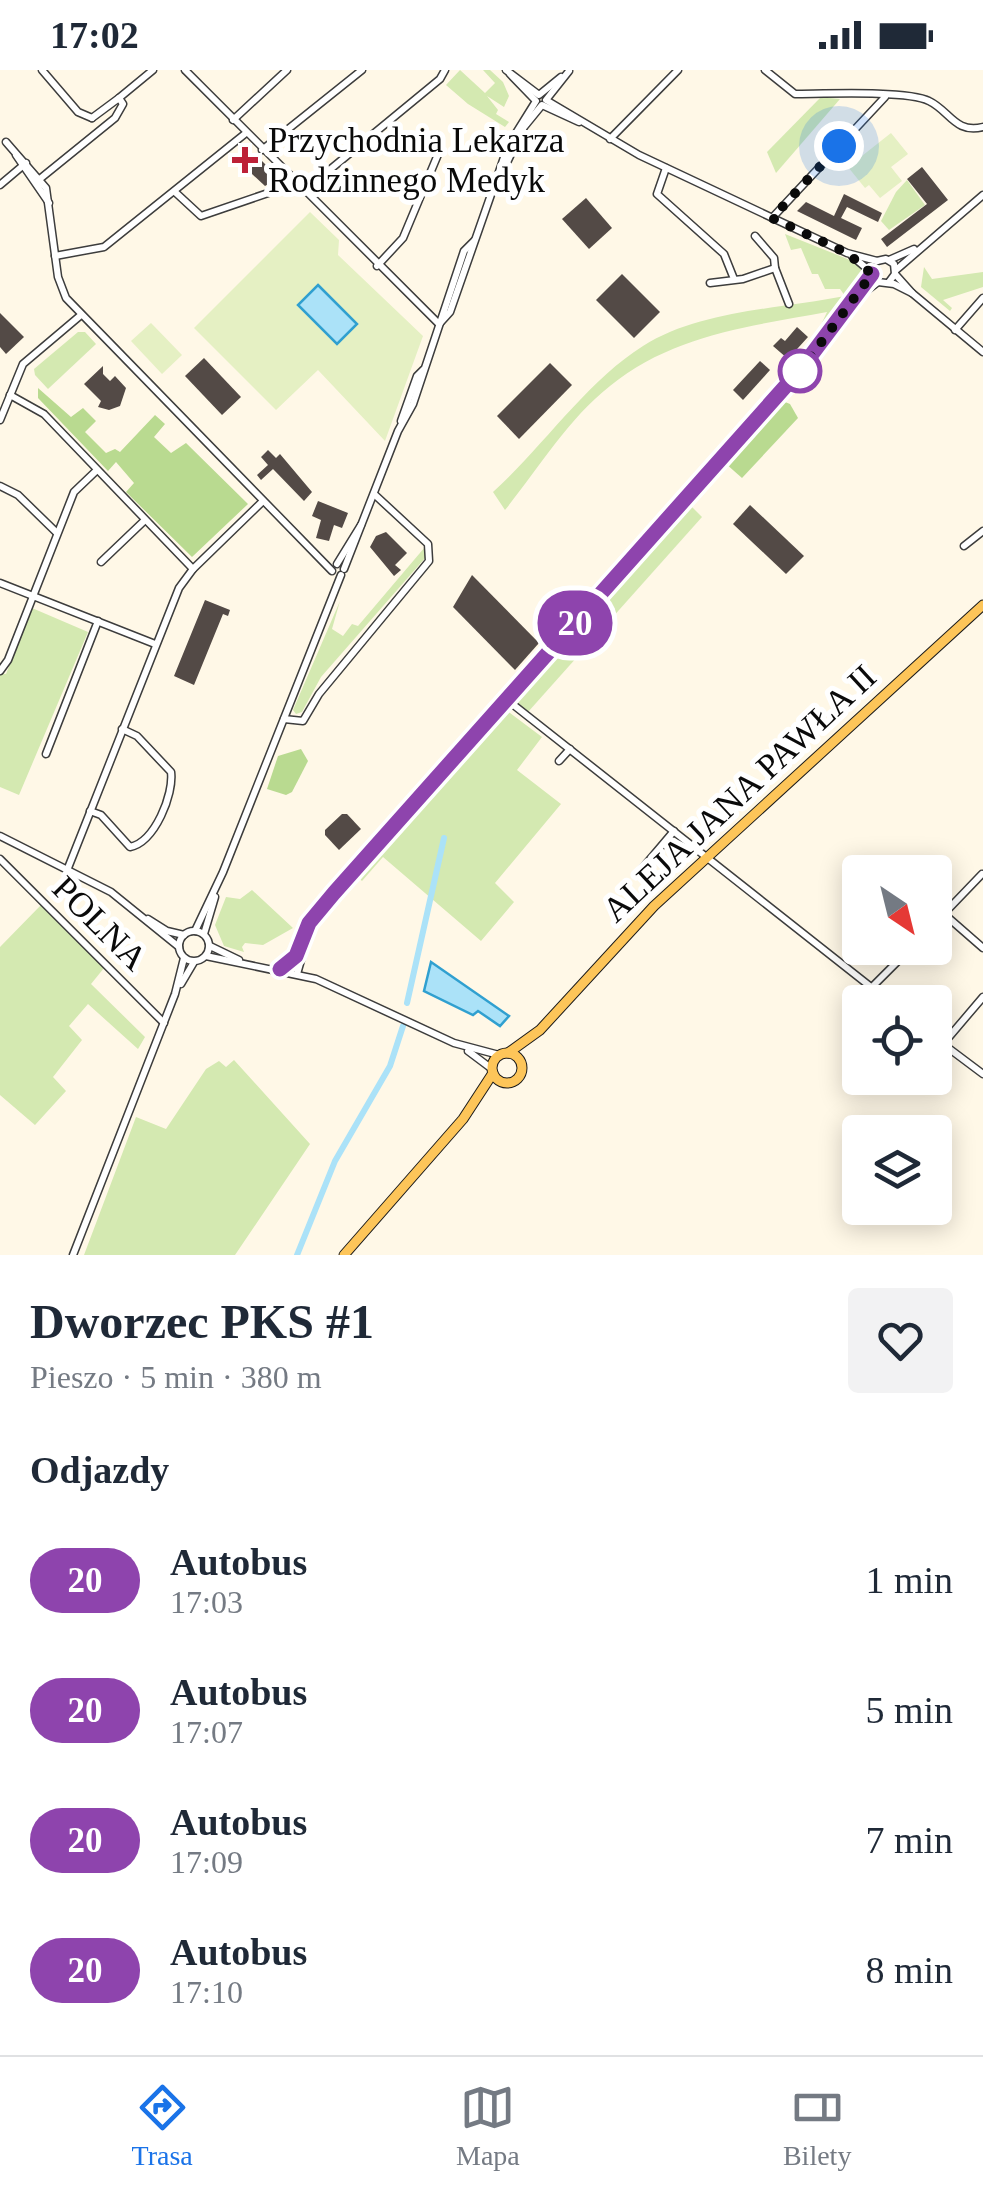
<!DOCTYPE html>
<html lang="pl">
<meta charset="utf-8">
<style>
:root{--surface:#fff;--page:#f2f2f3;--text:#1f2937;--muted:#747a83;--line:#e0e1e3;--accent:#1a73e8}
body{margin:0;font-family:"Times New Roman",serif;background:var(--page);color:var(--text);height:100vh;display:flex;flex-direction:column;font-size:38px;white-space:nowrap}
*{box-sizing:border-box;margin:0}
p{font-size:32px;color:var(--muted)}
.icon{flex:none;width:55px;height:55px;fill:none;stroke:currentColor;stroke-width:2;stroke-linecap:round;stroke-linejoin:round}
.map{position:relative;height:1185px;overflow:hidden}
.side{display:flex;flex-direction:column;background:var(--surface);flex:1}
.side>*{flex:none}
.badge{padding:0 20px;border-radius:32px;font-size:35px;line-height:65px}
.needle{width:65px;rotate:145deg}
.buttons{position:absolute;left:842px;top:785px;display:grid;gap:20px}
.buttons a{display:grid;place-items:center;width:110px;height:110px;border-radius:10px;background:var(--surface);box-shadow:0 5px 25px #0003;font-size:50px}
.you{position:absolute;width:50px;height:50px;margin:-25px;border:8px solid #fff;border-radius:50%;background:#1a73e8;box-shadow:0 0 0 15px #1a73e833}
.map>.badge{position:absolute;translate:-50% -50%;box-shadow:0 0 0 5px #fff}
h2{padding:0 30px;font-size:38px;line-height:90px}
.round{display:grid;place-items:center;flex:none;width:105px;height:105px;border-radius:10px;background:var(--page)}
.summary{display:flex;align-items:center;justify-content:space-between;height:170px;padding:0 30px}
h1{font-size:48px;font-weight:800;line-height:75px}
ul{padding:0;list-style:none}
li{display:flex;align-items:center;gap:30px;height:130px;padding:0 30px}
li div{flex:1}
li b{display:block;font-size:38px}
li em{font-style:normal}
li .badge{min-width:110px;font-weight:700;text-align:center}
.status{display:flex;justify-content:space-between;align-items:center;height:70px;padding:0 50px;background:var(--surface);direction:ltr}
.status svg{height:28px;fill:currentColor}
.dock{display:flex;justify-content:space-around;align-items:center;height:140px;border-top:2px solid var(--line);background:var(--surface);font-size:28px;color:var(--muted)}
.dock a{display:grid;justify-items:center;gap:5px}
.dock .on{color:var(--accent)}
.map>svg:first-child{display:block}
</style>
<div class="status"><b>17:02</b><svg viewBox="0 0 49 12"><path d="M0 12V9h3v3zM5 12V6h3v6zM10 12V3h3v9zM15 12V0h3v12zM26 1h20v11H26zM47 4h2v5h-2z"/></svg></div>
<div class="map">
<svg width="983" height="1185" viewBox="0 0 983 1185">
<rect width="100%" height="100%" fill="#fff8e7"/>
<g fill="#d4e9b1">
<polygon points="460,0 485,23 495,13 483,0 490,0 503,12 509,26 504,37 487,26 498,40 496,44 509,52 505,57 468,34 446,15"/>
<polygon points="821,27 840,29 776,103 767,82"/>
<polygon points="907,110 925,135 889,160 881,151 896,122"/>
<path d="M785 164 850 190 865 201C863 212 833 245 822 260L819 259 827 242C751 256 672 265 610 316 568 349 538 399 505 440L493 422C542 378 587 311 643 276 700 240 780 239 845 226L840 219H825L818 204H812L801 178 791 180Z"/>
<polygon points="924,197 932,209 983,202 983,217 943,230 952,238 950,241 921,217"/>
<polygon points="78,262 85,262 96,274 48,319 35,305 34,299"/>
<polygon points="689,434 702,447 528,642 518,635 517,626"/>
<polygon points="425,477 426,487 321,607 302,642 296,644 293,640 340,531 332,559 343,566 352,554 358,556"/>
<polygon points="32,538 88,562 19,725 0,717 0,603 6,604"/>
<polygon points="506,640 542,667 517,700 561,734 495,813 514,832 481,871 383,787 362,811 356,805"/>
<polygon points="252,820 293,858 263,875 245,873 242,877 244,882 224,876 215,855 226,827 240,829"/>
<polygon points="41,835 104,898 91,914 145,967 138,979 88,934 69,956 82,970 53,1007 66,1021 35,1055 0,1025 0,877"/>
<polygon points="234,990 310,1074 235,1185 84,1185 136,1047 166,1059 206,999 219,991 226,997"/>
</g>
<g fill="#b9da90">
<polygon points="38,318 71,347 83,338 96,351 85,362 106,383 115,379 120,382 155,345 165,354 154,367 171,383 186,373 248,434 192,487 126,422 134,413 116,392 108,401 38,328"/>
<polygon points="780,330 790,334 798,348 742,408 725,393"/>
<polygon points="301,679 308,691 292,722 286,725 267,719 278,686"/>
</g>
<g fill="#e5f0c3">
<polygon points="891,63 908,84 891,97 902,111 880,128 869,115 865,118 848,97"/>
<polygon points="310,142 339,170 338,185 423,266 385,371 318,300 276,340 194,258"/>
<polygon points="151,253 182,285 162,304 131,271"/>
</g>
<g fill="#abe2f8" stroke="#30a0d0" stroke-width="2.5">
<polygon points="318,215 357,254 337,274 298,235"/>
<polygon points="431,892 509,946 500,956 478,941 473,945 424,921"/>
</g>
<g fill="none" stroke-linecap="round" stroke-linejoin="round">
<g stroke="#abe2f8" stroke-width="6">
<polyline points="407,933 444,768"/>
<polyline points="297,1185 335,1091 390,996 403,956"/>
</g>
</g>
<g fill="#534a46">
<polygon points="246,82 258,87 279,108 265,116 237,90"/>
<polygon points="922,97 948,130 887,177 881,169 927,134 907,109"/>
<polygon points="844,124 882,143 878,152 847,137 841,148 862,158 856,170 797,141 806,132 834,146"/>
<polygon points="586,128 612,158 589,179 562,149"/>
<polygon points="622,204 660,242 634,268 596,230"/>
<polygon points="0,243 24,267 6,284 0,277"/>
<polygon points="797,257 808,267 788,289 773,276 781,268 785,271"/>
<polygon points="204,288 241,327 222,345 185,306"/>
<polygon points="760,291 770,300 743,330 733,320"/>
<polygon points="550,293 572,315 519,369 497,346"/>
<polygon points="103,296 103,304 110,311 115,306 126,318 120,336 109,340 98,337 101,331 84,314"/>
<polygon points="268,380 276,388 280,384 312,422 304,431 273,399 261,410 257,405 268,395 261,387"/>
<polygon points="318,431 348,443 342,458 334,455 329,471 316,468 321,450 312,446"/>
<polygon points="750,435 804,486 786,504 733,454"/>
<polygon points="386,462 407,483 395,495 401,500 394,506 370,477 376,466"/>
<polygon points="472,505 539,573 515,600 453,537"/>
<polygon points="205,530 230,540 228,546 223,544 194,615 174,606"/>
<polygon points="342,744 347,744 361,759 339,780 325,765 325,760"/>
</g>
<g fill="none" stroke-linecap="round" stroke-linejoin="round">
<g stroke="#3d3d3d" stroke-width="9">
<g id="minor">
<polyline points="42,0 78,42 92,48"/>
<polyline points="185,0 439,254"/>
<polyline points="506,0 539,25 561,7"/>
<path d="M765 0 795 24C821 24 908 20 929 31 950 41 955 64 983 57"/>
<polyline points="569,1 546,30 639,85 847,183 877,191"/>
<polyline points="92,48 119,28"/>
<polyline points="233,50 287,0"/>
<polyline points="610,69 678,0"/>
<polyline points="6,72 46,118 58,207 66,228 332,501"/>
<polyline points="262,80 362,0"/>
<polyline points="16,85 49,133"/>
<polyline points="666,98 657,124 724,184 734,209"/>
<polyline points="41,108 115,48 123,34 119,28 153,0"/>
<polyline points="499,109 524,57 542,35 579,52"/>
<polyline points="0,115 26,93"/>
<polyline points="304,121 440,9 445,0"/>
<polyline points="175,122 201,146 277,120 290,108"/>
<polyline points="772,148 885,27"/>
<polyline points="755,166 774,188 775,198"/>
<polyline points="55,186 104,177 246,63"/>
<polyline points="852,186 871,202"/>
<polyline points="889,190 914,179"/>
<polyline points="877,191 886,189 894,194 895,204 889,212"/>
<polyline points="377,196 403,168 439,82"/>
<polyline points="896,200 983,125"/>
<polyline points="895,204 912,223 983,282"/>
<polyline points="878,212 894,214 912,223"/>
<polyline points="710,213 743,209 775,198 789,234"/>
<polyline points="857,228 878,212"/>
<polyline points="440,253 450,242 508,76 536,31 510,4"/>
<polyline points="955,260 983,228"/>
<polyline points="10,325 44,344 193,499"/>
<polyline points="0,350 23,294 81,245"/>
<polyline points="401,351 417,306 423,300"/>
<polyline points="0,416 18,425 57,463"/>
<polyline points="964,476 983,461"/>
<polyline points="101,492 145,450"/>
<polyline points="337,494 361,455"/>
<polyline points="344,499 398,361 413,334 464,181 474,171"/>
<polyline points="0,513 155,574"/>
<polyline points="0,601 8,590 74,422 97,400"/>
<polyline points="506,629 890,932"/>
<polyline points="284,649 303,651 319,624 429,491 428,474 374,424"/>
<polyline points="46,684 98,551"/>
<polyline points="559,691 570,679"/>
<path d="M90 741 101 745 130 777C155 772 174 724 171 702L137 666 122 659"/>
<polyline points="0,766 111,822 179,877"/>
<polyline points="0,789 164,953"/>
<polyline points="68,798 179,518 193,499 263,431"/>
<polyline points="641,800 674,761"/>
<polyline points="944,844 983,878"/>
<polyline points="148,849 167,861 184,865"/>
<polyline points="935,853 982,804"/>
<circle cx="194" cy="876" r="15"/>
<polyline points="195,861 223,802 341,505"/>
<polyline points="204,864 215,827"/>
<polyline points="210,876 239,890"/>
<polyline points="206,886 316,909 454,973 499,985"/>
<polyline points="297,904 313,848 800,301 871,204"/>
<polyline points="181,914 194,892"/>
<polyline points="871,918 911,878"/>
<polyline points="935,968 983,1004"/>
<polyline points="943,974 983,927"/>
<polyline points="468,981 492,999"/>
<polyline points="73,1185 175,924 184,888"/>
</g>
</g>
<g stroke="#1b1b1b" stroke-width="11">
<g id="major">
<polyline points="508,983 540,960 654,836 983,535"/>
<circle cx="507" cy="998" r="15"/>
<polyline points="344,1185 463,1049 493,1003"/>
</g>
</g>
<use href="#minor" stroke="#fff" stroke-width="6"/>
<use href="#major" stroke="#fdc559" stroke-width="9"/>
</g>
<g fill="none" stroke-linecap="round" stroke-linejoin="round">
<g stroke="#fff" stroke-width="22">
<polyline id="line" points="280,899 296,886 309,853 334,823 800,300 872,204"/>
</g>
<use href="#line" stroke="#8e44ad" stroke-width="15"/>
<polyline stroke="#0a0a0a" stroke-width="10" stroke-dasharray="0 18" points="800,301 872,204 847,183 772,148 839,76"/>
</g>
<path fill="#bd2037" stroke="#fff" stroke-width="4" d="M240 75h10v10h10v10h-10v10h-10v-10h-10v-10h10z"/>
<circle fill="#fff" stroke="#8e44ad" stroke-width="5" cx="800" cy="301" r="20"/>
<g text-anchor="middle" stroke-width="10" stroke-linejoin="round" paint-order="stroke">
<g font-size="35" fill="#0a0a0a" stroke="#fff" text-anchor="start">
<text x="268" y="82">Przychodnia Lekarza<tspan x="268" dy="40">Rodzinnego Medyk</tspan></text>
</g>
<g font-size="35" fill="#0a0a0a" stroke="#fff">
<text transform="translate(739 723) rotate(-43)" y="12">ALEJA JANA PAWŁA II</text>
<text transform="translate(100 853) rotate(45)" y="12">POLNA</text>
</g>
</g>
</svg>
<div class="buttons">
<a><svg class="needle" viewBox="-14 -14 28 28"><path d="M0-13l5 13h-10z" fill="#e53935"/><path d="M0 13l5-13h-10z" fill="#747a83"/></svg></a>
<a><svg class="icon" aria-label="locate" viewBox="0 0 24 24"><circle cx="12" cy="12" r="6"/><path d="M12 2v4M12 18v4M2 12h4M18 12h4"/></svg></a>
<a><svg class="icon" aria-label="layers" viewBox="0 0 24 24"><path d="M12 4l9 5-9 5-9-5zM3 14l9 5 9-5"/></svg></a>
</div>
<div class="you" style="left:839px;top:76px"></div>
<b class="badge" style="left:575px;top:553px;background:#8e44ad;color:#fff">20</b>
</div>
<section class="side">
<div class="summary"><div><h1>Dworzec PKS #1</h1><p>Pieszo · 5 min · 380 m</p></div><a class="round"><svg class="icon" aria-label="heart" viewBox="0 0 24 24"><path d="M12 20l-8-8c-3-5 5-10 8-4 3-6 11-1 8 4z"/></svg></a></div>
<h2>Odjazdy</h2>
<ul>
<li><span class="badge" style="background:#8e44ad;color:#fff">20</span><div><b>Autobus</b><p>17:03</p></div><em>1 min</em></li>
<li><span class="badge" style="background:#8e44ad;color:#fff">20</span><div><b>Autobus</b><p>17:07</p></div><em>5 min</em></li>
<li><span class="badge" style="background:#8e44ad;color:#fff">20</span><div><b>Autobus</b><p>17:09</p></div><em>7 min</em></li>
<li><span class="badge" style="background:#8e44ad;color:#fff">20</span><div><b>Autobus</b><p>17:10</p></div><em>8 min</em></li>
</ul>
</section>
<nav class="dock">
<a class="on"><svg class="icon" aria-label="directions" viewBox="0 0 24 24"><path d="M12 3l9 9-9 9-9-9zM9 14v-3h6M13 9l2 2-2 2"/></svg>Trasa</a>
<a><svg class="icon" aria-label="map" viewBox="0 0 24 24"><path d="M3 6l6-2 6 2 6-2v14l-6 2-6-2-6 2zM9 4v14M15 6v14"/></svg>Mapa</a>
<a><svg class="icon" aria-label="tickets" viewBox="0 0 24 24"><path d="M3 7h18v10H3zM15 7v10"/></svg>Bilety</a>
</nav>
